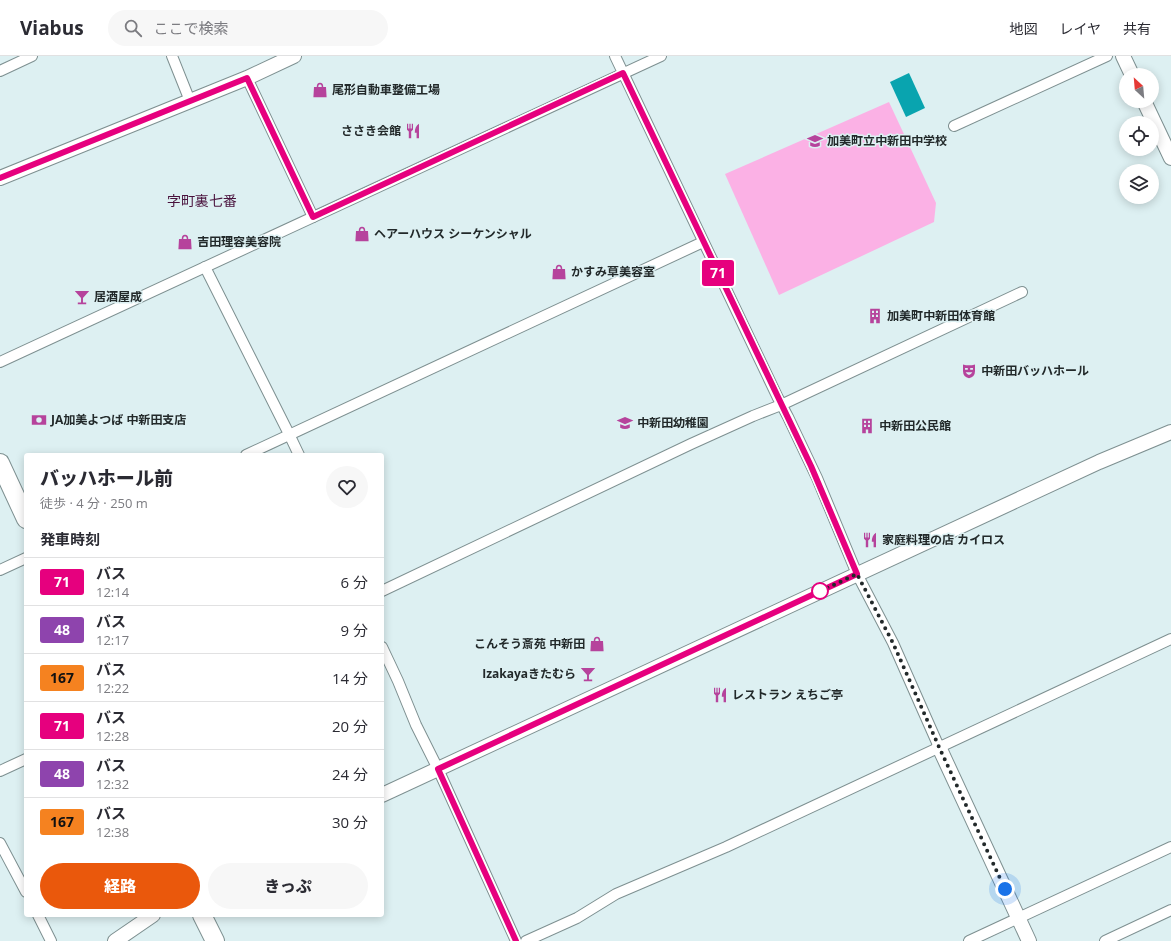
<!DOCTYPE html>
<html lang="ja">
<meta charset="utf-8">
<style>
:root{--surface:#fff;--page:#f7f7f7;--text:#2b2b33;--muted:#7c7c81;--line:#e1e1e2;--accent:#ea580c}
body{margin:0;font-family:"Open Sans","Noto Sans JP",sans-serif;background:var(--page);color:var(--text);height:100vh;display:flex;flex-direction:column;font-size:15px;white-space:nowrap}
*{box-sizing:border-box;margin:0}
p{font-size:13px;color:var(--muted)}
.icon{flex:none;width:22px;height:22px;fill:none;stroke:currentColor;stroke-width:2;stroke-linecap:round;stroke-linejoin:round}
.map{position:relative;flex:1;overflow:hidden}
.drawer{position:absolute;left:24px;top:397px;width:360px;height:464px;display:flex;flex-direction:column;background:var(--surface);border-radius:4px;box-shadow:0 2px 10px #0003}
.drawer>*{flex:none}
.badge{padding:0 8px;border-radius:3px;font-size:14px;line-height:26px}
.needle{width:26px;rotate:334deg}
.buttons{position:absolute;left:1119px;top:12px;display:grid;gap:8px}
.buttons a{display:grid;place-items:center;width:40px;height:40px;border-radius:50%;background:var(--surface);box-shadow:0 2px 10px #0003;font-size:20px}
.you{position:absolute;width:20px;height:20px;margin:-10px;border:3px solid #fff;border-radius:50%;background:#1a73e8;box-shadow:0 0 0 6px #1a73e833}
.map>.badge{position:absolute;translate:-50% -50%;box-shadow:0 0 0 2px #fff}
h2{padding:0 16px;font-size:15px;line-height:36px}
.round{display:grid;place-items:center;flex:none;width:42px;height:42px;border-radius:21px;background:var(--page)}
.head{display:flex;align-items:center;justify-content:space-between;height:68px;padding:0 16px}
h1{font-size:19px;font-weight:800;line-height:30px}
.primary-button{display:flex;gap:8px;margin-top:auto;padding:8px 16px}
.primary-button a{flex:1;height:46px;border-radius:24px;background:var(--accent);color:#fff;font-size:16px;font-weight:800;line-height:46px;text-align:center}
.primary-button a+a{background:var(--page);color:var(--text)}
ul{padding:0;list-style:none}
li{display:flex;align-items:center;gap:12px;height:48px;padding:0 16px;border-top:1px solid var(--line)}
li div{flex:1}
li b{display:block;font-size:15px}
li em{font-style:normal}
li .badge{min-width:44px;font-weight:700;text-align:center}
header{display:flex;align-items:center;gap:24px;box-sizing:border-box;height:56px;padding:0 20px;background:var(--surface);border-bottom:1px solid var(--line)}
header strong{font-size:19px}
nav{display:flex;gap:22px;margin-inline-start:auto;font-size:14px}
.search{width:280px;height:36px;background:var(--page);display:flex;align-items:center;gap:10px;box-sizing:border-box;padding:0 14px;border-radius:22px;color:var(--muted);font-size:15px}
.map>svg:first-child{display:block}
</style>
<header>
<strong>Viabus</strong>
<div class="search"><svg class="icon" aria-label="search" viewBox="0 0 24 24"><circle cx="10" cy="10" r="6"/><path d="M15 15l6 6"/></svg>ここで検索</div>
<nav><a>地図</a><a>レイヤ</a><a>共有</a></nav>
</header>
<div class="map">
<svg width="1171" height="885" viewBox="0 0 1171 885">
<rect width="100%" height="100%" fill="#ddf0f2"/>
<polygon fill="#fbb1e5" points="889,46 936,147 934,166 779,239 725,118"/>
<polygon fill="#09a4af" points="909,17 925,52 906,61 890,26"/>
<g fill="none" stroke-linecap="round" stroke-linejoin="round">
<g stroke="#7e9091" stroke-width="12">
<g id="street">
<polyline points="172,0 190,45"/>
<polyline points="615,0 778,342 788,361 817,422 857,518 893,587 939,691"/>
<polyline points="0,15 32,0"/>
<polyline points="247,22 313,161"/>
<polyline points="954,70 1107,0"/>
<polyline points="205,211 289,378 299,399"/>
<polyline points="0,306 661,0"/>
<polyline points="246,399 703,186"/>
<polyline points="0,514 26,502"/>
<polyline points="382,535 691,388 753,360 781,349 1022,236"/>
<polyline points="382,591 398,625 416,669 438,713 516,885"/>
<polyline points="0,715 26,703"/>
<polyline points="0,787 26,836"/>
<polyline points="38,859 51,885"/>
<polyline points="526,885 577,862 616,838 726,791 1171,583"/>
<polyline points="969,885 1171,791"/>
<polyline points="1105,885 1171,854"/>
</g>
</g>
<g stroke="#7e9091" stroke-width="16">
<g id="secondary">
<polyline points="1123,0 1132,19"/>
<polyline points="1144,45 1171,102"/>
<polyline points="0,122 247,22 294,0"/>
<polyline points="939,691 1029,885"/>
<polyline points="382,739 1099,406 1171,376"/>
<polyline points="115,885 153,859"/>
</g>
</g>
<g stroke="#7e9091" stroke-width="20">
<g id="highway">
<polyline points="0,407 26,463"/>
<polyline points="202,859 215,885"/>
</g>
</g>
<use href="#street" stroke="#fff" stroke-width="10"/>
<use href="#secondary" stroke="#fff" stroke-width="14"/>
<use href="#highway" stroke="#fff" stroke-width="18"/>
</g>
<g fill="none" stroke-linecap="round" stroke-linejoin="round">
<g stroke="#fff" stroke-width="9">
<polyline id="line" points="0,122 247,22 313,161 623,17 811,410 857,518 438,713 516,885"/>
</g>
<use href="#line" stroke="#e6007e" stroke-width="6"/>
<polyline stroke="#22292a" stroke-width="4" stroke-dasharray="0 7.2" points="820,535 814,538 857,518 893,587 939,691 1005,833"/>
</g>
<defs>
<g id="shop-bare" transform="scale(1.2)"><path d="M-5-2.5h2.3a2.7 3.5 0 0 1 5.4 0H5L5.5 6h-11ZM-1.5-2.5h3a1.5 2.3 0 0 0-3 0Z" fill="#b6439c" stroke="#ddf0f2" stroke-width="2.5" paint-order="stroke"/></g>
<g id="restaurant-bare" transform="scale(1.2)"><path d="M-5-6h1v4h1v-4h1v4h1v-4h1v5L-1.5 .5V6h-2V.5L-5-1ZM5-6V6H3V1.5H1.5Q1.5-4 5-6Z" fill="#b6439c" stroke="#ddf0f2" stroke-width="2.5" paint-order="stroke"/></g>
<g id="school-bare" transform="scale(1.2)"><path d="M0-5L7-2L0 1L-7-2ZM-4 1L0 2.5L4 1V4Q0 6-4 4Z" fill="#b6439c" stroke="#ddf0f2" stroke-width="2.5" paint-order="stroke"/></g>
<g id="bar-bare" transform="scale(1.2)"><path d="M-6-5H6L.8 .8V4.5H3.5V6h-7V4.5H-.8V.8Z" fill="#b6439c" stroke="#ddf0f2" stroke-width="2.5" paint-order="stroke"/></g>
<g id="building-bare" transform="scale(1.2)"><path d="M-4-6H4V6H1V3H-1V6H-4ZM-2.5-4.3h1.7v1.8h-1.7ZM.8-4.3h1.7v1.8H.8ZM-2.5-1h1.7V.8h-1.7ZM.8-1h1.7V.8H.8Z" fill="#b6439c" stroke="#ddf0f2" stroke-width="2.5" paint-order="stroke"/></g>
<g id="theatre-bare" transform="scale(1.2)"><path d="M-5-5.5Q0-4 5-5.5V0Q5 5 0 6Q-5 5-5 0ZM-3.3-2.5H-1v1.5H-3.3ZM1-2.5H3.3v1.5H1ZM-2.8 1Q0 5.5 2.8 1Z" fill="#b6439c" stroke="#ddf0f2" stroke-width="2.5" paint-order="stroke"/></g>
<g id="bank-bare" transform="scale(1.2)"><path d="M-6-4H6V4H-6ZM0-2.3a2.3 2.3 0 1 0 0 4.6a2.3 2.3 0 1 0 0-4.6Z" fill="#b6439c" stroke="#ddf0f2" stroke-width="2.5" paint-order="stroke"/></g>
</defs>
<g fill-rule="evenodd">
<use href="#shop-bare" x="320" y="34"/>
<use href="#restaurant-bare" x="413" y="75"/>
<use href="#school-bare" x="815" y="85"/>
<use href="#shop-bare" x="362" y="178"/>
<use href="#shop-bare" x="185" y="186"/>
<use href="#shop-bare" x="559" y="216"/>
<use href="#bar-bare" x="82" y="241"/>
<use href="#building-bare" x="875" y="260"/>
<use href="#theatre-bare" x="969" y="315"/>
<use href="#bank-bare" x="39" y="364"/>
<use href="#school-bare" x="625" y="367"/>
<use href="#building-bare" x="867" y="370"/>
<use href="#restaurant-bare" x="870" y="484"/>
<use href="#shop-bare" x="597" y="588"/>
<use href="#bar-bare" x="588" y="618"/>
<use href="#restaurant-bare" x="720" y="639"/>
</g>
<circle fill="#fff" stroke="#e6007e" stroke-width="2" cx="820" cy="535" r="8"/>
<g text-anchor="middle" stroke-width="3" stroke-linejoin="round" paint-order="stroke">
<g font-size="12" font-weight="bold" fill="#22292a" stroke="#ddf0f2" text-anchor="start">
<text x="332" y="38">尾形自動車整備工場</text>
<text x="401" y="79" text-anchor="end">ささき会館</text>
<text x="827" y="89">加美町立中新田中学校</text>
<text x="374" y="182">ヘアーハウス シーケンシャル</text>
<text x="197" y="190">吉田理容美容院</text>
<text x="571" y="220">かすみ草美容室</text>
<text x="94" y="245">居酒屋成</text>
<text x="887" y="264">加美町中新田体育館</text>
<text x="981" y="319">中新田バッハホール</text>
<text x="51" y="368">JA加美よつば 中新田支店</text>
<text x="637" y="371">中新田幼稚園</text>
<text x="879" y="374">中新田公民館</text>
<text x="882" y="488">家庭料理の店 カイロス</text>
<text x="585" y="592" text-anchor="end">こんそう斎苑 中新田</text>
<text x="576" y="622" text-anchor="end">Izakayaきたむら</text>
<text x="732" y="643">レストラン えちご亭</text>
</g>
<g font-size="14" fill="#49123d" stroke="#ddf0f2">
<text x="202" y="150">字町裏七番</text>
</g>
</g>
</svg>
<div class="buttons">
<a><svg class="needle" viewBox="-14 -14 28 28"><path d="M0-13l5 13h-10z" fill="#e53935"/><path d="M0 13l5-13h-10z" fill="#7c7c81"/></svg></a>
<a><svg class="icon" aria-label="locate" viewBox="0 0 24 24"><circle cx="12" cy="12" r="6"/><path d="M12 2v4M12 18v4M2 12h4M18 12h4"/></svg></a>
<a><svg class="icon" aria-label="layers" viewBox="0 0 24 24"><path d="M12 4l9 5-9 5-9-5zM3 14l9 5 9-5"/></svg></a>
</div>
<div class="you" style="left:1005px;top:833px"></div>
<b class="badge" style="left:718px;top:217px;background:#e6007e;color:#fff">71</b>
<section class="drawer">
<div class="head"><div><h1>バッハホール前</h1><p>徒歩 · 4 分 · 250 m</p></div><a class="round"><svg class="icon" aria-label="heart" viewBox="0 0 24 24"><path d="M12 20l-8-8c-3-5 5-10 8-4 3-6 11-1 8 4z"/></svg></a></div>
<h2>発車時刻</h2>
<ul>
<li><span class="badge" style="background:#e6007e;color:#fff">71</span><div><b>バス</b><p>12:14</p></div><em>6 分</em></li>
<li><span class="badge" style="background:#8e44ad;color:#fff">48</span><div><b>バス</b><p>12:17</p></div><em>9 分</em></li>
<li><span class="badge" style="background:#f58220;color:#111">167</span><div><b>バス</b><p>12:22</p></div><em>14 分</em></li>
<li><span class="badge" style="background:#e6007e;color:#fff">71</span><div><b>バス</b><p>12:28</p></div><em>20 分</em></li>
<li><span class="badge" style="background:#8e44ad;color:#fff">48</span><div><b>バス</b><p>12:32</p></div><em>24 分</em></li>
<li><span class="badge" style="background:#f58220;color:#111">167</span><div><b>バス</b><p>12:38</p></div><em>30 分</em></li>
</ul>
<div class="primary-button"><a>経路</a><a>きっぷ</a></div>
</section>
</div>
